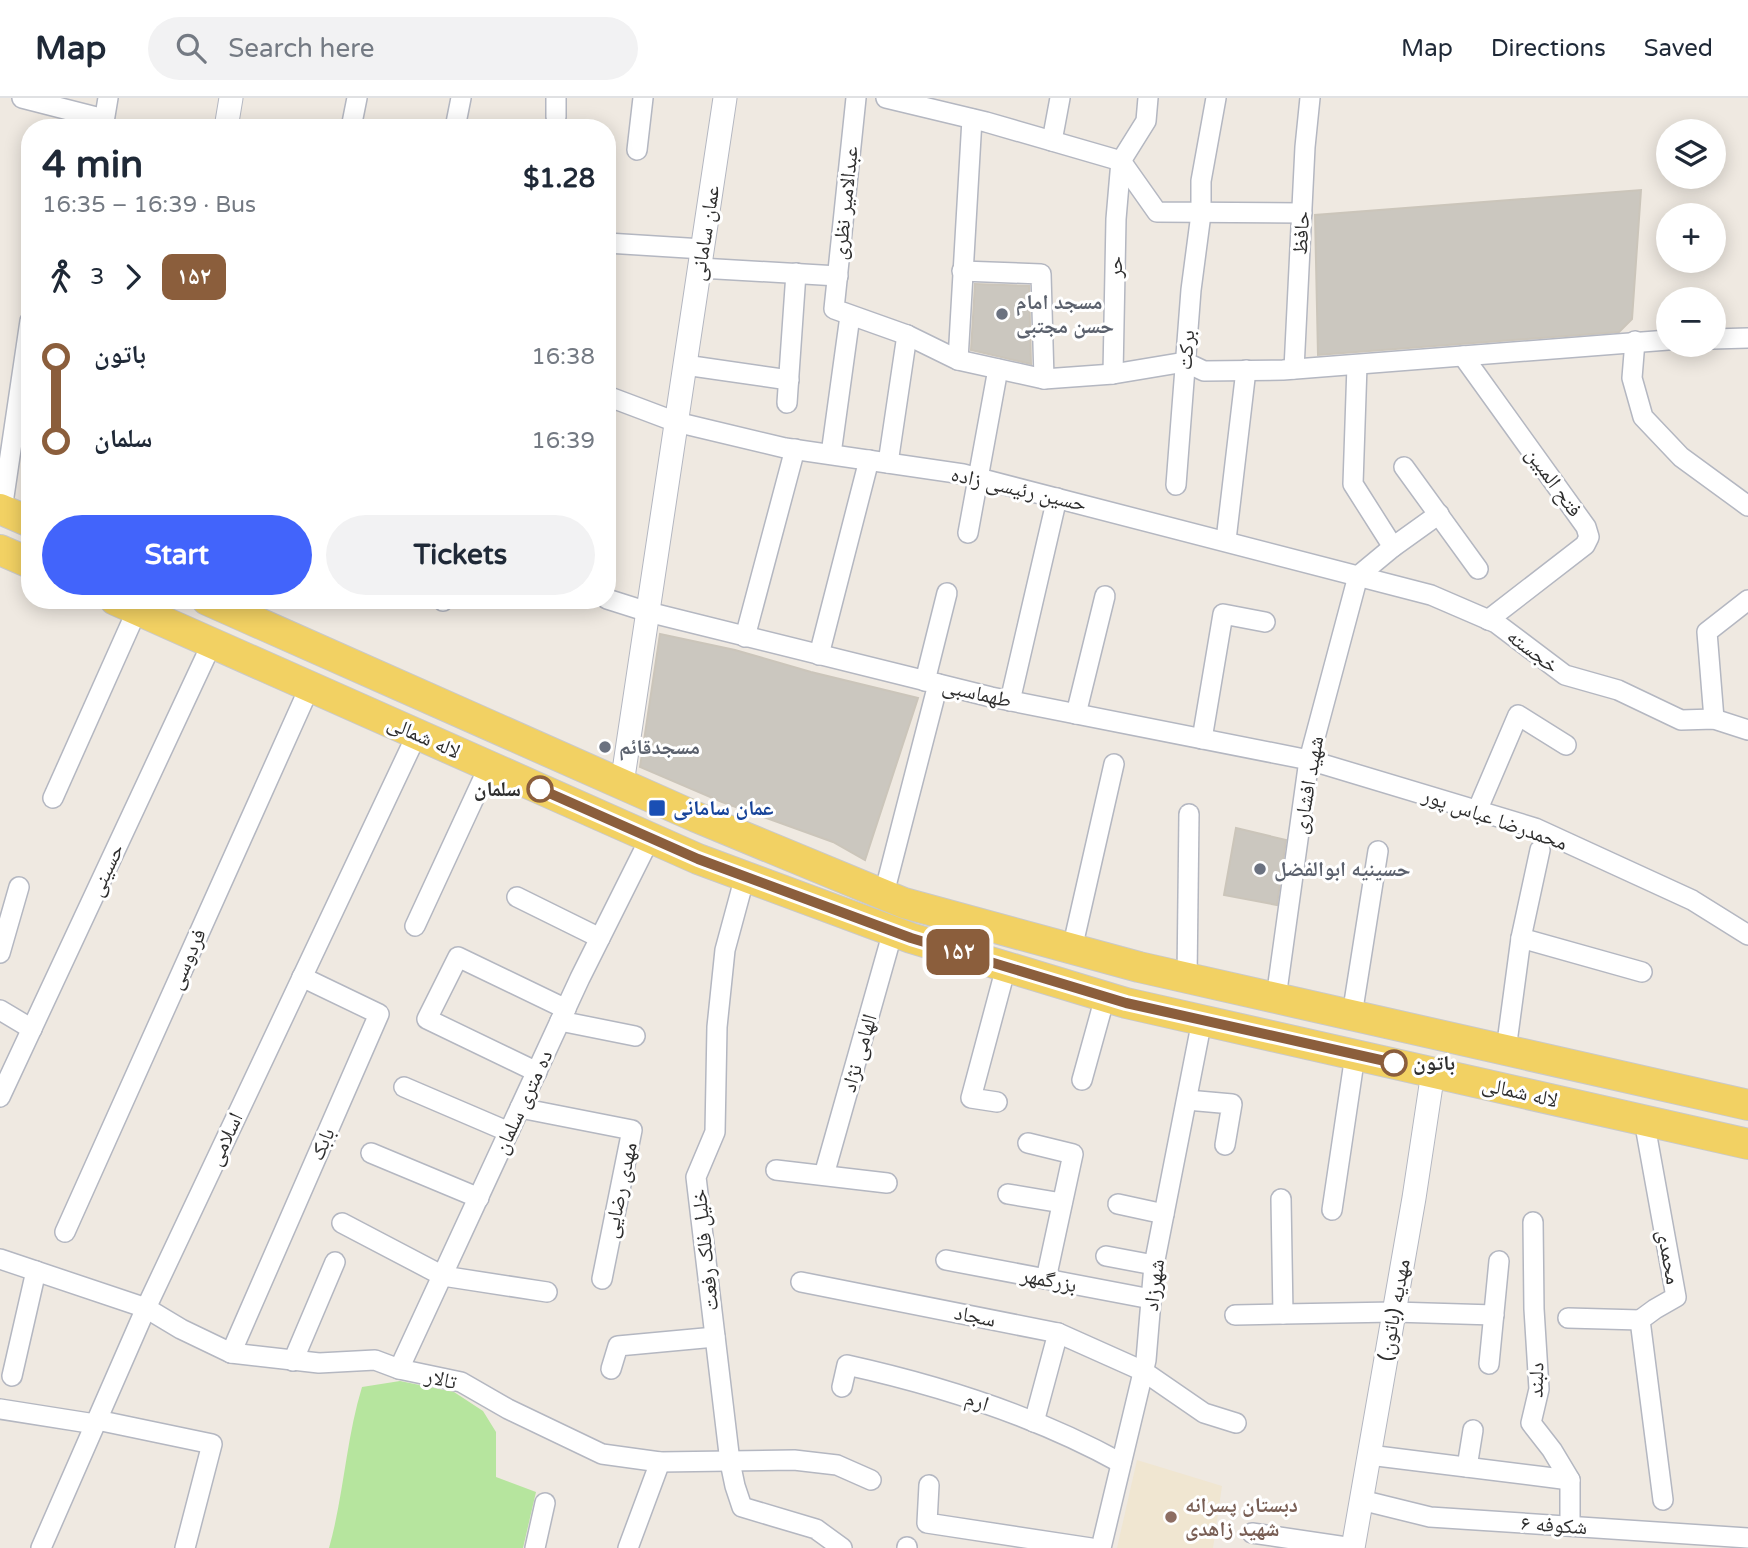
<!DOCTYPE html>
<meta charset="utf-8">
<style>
:root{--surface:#fff;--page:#f2f2f3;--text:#1f2937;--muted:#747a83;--line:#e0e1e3;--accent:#4264fb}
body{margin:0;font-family:"Varela Round","Noto Naskh Arabic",sans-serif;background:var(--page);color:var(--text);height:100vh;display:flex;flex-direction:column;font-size:26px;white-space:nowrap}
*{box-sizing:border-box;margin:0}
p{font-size:23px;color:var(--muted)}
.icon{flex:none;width:38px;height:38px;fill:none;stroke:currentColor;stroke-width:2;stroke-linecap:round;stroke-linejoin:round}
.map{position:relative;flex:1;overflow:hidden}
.panel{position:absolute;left:21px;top:21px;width:595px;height:490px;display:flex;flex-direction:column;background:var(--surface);border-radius:28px;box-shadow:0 4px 18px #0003}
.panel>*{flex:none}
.badge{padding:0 14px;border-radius:10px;font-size:24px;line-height:46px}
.buttons{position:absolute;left:1656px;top:21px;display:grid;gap:14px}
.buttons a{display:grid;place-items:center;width:70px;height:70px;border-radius:50%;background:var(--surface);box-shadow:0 4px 18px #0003;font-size:35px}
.map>.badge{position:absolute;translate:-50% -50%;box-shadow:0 0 0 4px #fff}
.legs{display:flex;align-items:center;gap:10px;height:77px;padding:0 21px;font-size:23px}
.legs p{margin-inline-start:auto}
.head{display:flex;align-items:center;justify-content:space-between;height:119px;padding:0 21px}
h1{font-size:38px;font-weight:700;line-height:52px}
.button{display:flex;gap:14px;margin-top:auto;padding:14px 21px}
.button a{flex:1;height:80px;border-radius:42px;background:var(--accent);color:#fff;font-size:28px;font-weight:700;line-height:80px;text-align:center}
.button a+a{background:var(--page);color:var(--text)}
ul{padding:0 21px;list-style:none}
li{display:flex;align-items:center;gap:24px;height:84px;font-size:26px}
li i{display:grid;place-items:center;width:10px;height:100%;margin:0 9px;background:currentColor}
li i::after{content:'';width:18px;height:18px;margin:-9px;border:5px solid;border-radius:50%;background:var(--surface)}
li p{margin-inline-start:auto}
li:first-child i{background:linear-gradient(#0000 50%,currentColor 0)}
li:last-child i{background:linear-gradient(currentColor 50%,#0000 0)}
header{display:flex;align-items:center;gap:42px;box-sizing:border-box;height:98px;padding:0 35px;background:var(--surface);border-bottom:2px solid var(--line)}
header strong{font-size:33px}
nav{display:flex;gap:38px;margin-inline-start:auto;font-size:24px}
.search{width:490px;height:63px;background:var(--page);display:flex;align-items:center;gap:18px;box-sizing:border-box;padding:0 24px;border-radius:38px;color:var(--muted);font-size:26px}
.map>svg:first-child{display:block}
</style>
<header>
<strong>Map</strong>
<div class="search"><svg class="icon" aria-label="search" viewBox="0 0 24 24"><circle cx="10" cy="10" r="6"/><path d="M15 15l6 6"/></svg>Search here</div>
<nav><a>Map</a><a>Directions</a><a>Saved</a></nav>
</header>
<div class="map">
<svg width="1748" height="1450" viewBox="0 0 1748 1450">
<rect width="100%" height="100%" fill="#efe9e1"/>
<polygon fill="#f0e6d1" points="1137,1362 1222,1388 1213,1450 1117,1450"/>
<path fill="#b6e59e" d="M400 1283 454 1294 483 1313 496 1334V1379L536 1394 523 1450H329C344 1397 346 1341 362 1289Z"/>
<g fill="#cbc7bf" stroke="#cbc5ba" stroke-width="2">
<polygon points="1641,92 1632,221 1619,234 1318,257 1315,117"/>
<polygon points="975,186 1029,188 1031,266 971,252"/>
<polygon points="660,536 735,552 811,574 918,600 865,762 833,744 722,704 640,669"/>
<polygon points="1236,730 1286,742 1277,807 1224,797"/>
</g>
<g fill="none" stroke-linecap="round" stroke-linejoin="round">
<g stroke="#b4b7c1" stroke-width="22">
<g id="minor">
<polyline points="22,0 104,21"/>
<polyline points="856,0 834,211 907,237 958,262 1044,281 1113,276 1185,264 1204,273 1283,272 1668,242"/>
<polyline points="886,0 986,24 1121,63 1157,114 1302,115"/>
<polyline points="556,19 556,0"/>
<polyline points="103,30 108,0"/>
<polyline points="351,30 357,0"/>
<polyline points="455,30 461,0"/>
<polyline points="1052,43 1060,0"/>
<polyline points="637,52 643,0"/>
<polyline points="607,145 703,151"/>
<polyline points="700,170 838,178"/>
<polyline points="962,173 1041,176 1044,281"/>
<polyline points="1713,241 1748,240"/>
<polyline points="1635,243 1632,280 1643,319 1681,359 1748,408"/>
<polyline points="1463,258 1586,429 1589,439 1585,447 1488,522"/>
<polyline points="958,262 972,21"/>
<polyline points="685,267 789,282"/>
<polyline points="1357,267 1353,386 1393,449"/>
<polyline points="1294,271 1305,49 1310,0"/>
<polyline points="1113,276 1116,121 1121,63 1146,23 1148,0"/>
<polyline points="607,298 676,324 785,350 963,376 1431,497 1496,525 1565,577 1618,592 1681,622 1714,621 1748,632"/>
<polyline points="787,305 796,175"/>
<polyline points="831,356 850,218"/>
<polyline points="888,365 907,237"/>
<polyline points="1404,369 1478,471"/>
<polyline points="1176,387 1191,192 1201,116 1201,83 1216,0"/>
<polyline points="2,412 30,223"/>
<polyline points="968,435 998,271"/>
<polyline points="1226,442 1246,272"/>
<polyline points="1358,478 1393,449 1439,416"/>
<polyline points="607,501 648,514 991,599 1309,662 1535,730 1692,802 1748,837"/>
<polyline points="443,503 443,502"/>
<polyline points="745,539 795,351"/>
<polyline points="819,557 869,362"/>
<polyline points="925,583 947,495"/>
<polyline points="1010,603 1057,400"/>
<polyline points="1076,616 1105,498"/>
<polyline points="1714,621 1707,534 1748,502"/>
<polyline points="1202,641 1223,516 1265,524"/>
<polyline points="53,700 137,512"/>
<polyline points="1477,713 1518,617 1566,647"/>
<polyline points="745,778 725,852 717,929 715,1034 696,1079 730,1364 735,1388 742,1409 816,1431 842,1450"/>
<polyline points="887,784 938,586"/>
<polyline points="517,799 600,840"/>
<polyline points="415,828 489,668"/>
<polyline points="1521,840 1642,874"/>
<polyline points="1072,851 1114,666"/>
<polyline points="0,855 19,789"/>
<polyline points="1187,880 1189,716"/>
<polyline points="1276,900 1309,662 1358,478"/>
<polyline points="0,912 32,931"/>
<polyline points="1352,917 1378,753"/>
<polyline points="560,923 635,938"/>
<polyline points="1506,952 1521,840 1540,752"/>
<polyline points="537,974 427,921 458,859 566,911"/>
<polyline points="1082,982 1105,899"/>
<polyline points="404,989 509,1034"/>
<polyline points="0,999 212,545"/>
<polyline points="1187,1002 1232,1006 1225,1047"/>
<polyline points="997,1004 971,1000 1006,869"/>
<polyline points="520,1010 632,1032 602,1181"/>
<polyline points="1644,1022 1676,1199 1655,1211 1640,1222 1663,1402"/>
<polyline points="1028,1045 1073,1056 1046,1181"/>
<polyline points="371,1055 479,1100"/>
<polyline points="776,1072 887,1085"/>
<polyline points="824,1077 893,833"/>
<polyline points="1008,1096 1062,1105"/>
<polyline points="1281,1101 1283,1216"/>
<polyline points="1118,1106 1164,1116"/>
<polyline points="1332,1112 1355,957"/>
<polyline points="1533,1124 1534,1211 1539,1291 1531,1325 1552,1352 1570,1382 1570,1428"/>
<polyline points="342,1125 443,1178 547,1194"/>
<polyline points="65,1134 310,588"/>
<polyline points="1106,1158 1154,1167"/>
<polyline points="0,1161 146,1210 181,1231 231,1255 319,1265 375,1262 399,1271 461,1284 508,1311 602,1356 660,1364 794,1362 837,1367 871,1382"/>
<polyline points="946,1162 1151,1201"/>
<polyline points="801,1184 1058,1235 1143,1273 1204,1315 1236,1325"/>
<polyline points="1235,1217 1394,1214 1494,1217"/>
<polyline points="1568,1220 1640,1222"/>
<polyline points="231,1255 379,916 302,879"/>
<polyline points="293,1263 335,1164"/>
<polyline points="1489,1266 1499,1163"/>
<polyline points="399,1271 580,880 650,740"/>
<polyline points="611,1271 618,1248 715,1239"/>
<polyline points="12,1278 36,1173"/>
<path d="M842 1289 847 1267C942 1288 1036 1318 1121 1365"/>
<polyline points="0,1311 95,1326"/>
<polyline points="97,1322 212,1346 185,1450"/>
<polyline points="1034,1324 1058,1235"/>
<polyline points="1369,1357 1570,1382"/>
<polyline points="1467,1369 1473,1332"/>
<polyline points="929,1387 927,1425 1091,1450"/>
<polyline points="1361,1402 1430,1419 1748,1440"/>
<polyline points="1252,1435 1353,1450"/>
<polyline points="41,1450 146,1210 417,636"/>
<polyline points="535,1450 545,1405"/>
<polyline points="628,1450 660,1364"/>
<polyline points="907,1450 907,1449"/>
<polyline points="1101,1450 1146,1262 1154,1167 1202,922"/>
</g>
</g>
<g stroke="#b4b7c1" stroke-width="25">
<g id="tertiary">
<polyline points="226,30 231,0"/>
<polyline points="622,686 725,0"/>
<polyline points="1353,1450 1414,1100 1433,974"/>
</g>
</g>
<g stroke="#c9c9c9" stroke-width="32">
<g id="primary">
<polyline points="0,411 30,424"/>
<polyline points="0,452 30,465"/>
<polyline points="115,502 698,761 911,840 1126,905 1748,1046"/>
<polyline points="207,502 696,719 904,805 1139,869 1748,1007"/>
</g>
</g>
<use href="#minor" stroke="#fff" stroke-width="19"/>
<use href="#tertiary" stroke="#fff" stroke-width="23"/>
<use href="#primary" stroke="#f2d163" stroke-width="30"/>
</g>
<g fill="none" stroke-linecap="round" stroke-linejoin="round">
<g stroke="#fff" stroke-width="16">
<polyline id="line-1" points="540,691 698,761 911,840 1126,905 1394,965"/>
</g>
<use href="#line-1" stroke="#8b5e3c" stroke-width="10"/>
</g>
<g fill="#6b7280" stroke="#fff" stroke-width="2.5">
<circle cx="1002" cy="216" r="7"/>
<circle cx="605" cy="649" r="7"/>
<circle cx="1260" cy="771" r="7"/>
</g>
<g fill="#fff" stroke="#8b5e3c" stroke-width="3.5">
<circle cx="540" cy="691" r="12"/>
<circle cx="1394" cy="965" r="12"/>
</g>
<rect fill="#1a4fb4" stroke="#fff" stroke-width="2.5" x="648" y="701" width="18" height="18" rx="3.5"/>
<circle fill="#8d6e63" stroke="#fff" stroke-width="2.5" cx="1171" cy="1419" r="7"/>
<g text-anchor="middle" stroke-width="6" stroke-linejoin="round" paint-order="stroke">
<g font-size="21" fill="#2e2e2e" stroke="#fff">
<text transform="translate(845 105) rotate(-84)" y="7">عبدالامیر نظری</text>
<text transform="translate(705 135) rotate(-81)" y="7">عمان سامانی</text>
<text transform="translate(1301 135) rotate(-87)" y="7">حافظ</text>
<text transform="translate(1115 169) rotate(-89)" y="7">حر</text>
<text transform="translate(1186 252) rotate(-86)" y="7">برکت</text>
<text transform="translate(1554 384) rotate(54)" y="7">فتح المبین</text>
<text transform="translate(1019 391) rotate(13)" y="7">حسین رئیسی زاده</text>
<text transform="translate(1533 553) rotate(37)" y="7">خجسته</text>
<text transform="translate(977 595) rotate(13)" y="7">طهماسبی</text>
<text transform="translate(424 639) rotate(24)" y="7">لاله شمالی</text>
<text transform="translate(1308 687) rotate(-80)" y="7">شهید افشاری</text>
<text transform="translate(1495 721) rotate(19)" y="7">محمدرضا عباس پور</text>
<text transform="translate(106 772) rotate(-65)" y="7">حسینی</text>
<text transform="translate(187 861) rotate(-66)" y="7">فردوسی</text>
<text transform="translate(859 955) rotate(-74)" y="7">الهامی نژاد</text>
<text transform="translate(1520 994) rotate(13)" y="7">لاله شمالی</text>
<text transform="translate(523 1004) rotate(-65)" y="7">ده متری سلمان</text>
<text transform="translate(225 1041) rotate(-65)" y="7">اسلامی</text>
<text transform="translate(322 1046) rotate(-66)" y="7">بابک</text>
<text transform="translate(620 1092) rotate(-78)" y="7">مهدی رضایی</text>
<text transform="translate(705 1152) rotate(-96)" y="7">خلیل فلک رفعت</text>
<text transform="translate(1669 1159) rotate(80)" y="7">محمدی</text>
<text transform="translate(1049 1182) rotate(11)" y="7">بزرگمهر</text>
<text transform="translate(1154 1187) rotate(-83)" y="7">شهرزاد</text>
<text transform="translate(1394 1212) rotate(-80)" y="7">مهدیه (باتون)</text>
<text transform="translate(975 1218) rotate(11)" y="7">سجاد</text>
<text transform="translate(441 1281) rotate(13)" y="7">تالار</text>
<text transform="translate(1536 1282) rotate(-88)" y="7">دلبند</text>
<text transform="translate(977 1303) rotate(18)" y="7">ارم</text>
<text transform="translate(1554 1427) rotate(4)" y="7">شکوفه ۶</text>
</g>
<g font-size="21" font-weight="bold" fill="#5b616d" stroke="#fff" text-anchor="start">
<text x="1016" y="211">مسجد امام<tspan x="1016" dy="24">حسن مجتبی</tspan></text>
<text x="619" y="656">مسجدقائم</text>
<text x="1274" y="778">حسینیه ابوالفضل</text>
</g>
<g font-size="21" font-weight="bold" fill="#2e2e2e" stroke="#fff" text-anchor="end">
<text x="521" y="698">سلمان</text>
<text x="1413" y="972" text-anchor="start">باتون</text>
</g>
<g font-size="21" font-weight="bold" fill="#164399" stroke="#fff" text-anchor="start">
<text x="673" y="717">عمان سامانی</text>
</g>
<g font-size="21" font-weight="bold" fill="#785e54" stroke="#fff" text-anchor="start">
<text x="1185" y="1414">دبستان پسرانه<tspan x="1185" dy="24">شهید زاهدی</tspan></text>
</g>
</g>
</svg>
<div class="buttons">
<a><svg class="icon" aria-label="layers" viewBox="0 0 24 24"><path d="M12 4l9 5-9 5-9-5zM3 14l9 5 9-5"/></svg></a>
<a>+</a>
<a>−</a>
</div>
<b class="badge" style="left:958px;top:854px;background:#8b5e3c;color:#fff">۱۵۲</b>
<section class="panel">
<div class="head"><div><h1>4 min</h1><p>16:35 – 16:39 · Bus</p></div><b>$1.28</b></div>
<div class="legs"><svg class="icon" aria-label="walk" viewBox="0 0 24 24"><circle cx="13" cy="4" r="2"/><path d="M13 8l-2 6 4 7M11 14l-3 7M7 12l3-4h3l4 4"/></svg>3<svg class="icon" aria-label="forward" viewBox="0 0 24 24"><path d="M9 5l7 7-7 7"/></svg><b class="badge" style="background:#8b5e3c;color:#fff">۱۵۲</b></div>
<ul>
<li><i style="color:#8b5e3c"></i><b>باتون</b><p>16:38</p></li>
<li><i style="color:#8b5e3c"></i><b>سلمان</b><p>16:39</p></li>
</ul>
<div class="button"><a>Start</a><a>Tickets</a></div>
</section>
</div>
